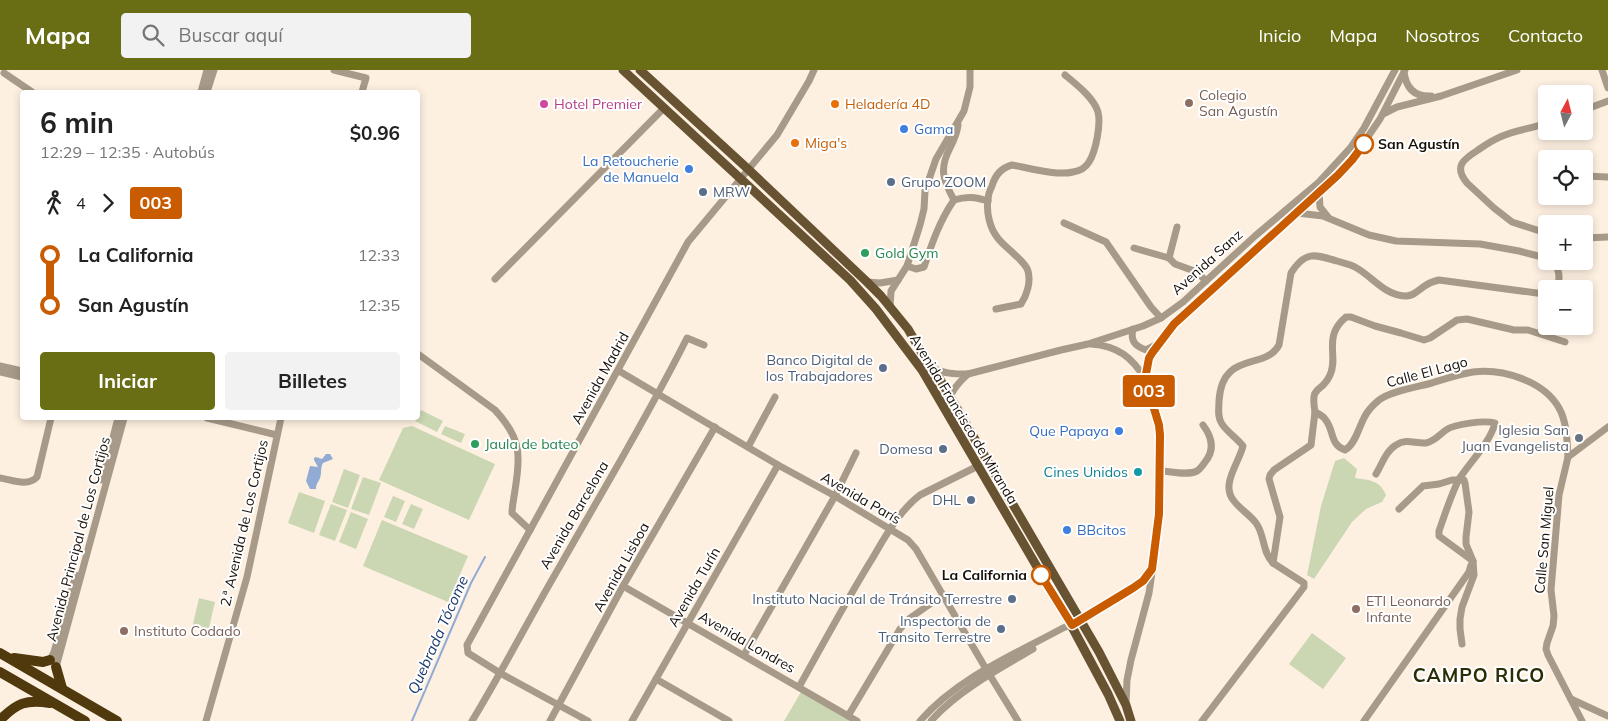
<!DOCTYPE html>
<html lang="es">
<meta charset="utf-8">
<style>
:root{--surface:#fff;--page:#f2f2f2;--text:#222;--muted:#767676;--accent:#696e14}
body{margin:0;font-family:Mulish,sans-serif;background:var(--page);color:var(--text);height:100vh;display:flex;flex-direction:column;font-size:19px;white-space:nowrap}
*{box-sizing:border-box;margin:0}
p{font-size:16px;color:var(--muted)}
.icon{flex:none;width:28px;height:28px;fill:none;stroke:currentColor;stroke-width:2;stroke-linecap:round;stroke-linejoin:round}
.map{position:relative;flex:1;overflow:hidden}
.side{position:absolute;left:20px;top:20px;width:400px;height:330px;display:flex;flex-direction:column;background:var(--surface);border-radius:5px;box-shadow:0 2px 8px #0003}
.side>*{flex:none}
.badge{padding:0 10px;border-radius:4px;font-size:18px;line-height:32px}
.needle{width:32px;rotate:7deg}
.controls{position:absolute;left:1538px;top:15px;display:grid;gap:10px}
.controls a{display:grid;place-items:center;width:55px;height:55px;border-radius:5px;background:var(--surface);box-shadow:0 2px 8px #0003;font-size:25px}
.map>.badge{position:absolute;translate:-50% -50%;box-shadow:0 0 0 2px #fff}
.legs{display:flex;align-items:center;gap:8px;height:55px;padding:0 20px;font-size:16px}
.legs p{margin-inline-start:auto}
.head{display:flex;align-items:center;justify-content:space-between;height:85px;padding:0 20px}
h1{font-size:28px;font-weight:700;line-height:38px}
.cta{display:flex;gap:10px;margin-top:auto;padding:10px 20px}
.cta a{flex:1;height:58px;border-radius:5px;background:var(--accent);color:#fff;font-size:20px;font-weight:700;line-height:58px;text-align:center}
.cta a+a{background:var(--page);color:var(--text)}
ul{padding:0 20px;list-style:none}
li{display:flex;align-items:center;gap:18px;height:50px;font-size:19px}
li i{display:grid;place-items:center;width:8px;height:100%;margin:0 6px;background:currentColor}
li i::after{content:'';width:12px;height:12px;margin:-6px;border:4px solid;border-radius:50%;background:var(--surface)}
li p{margin-inline-start:auto}
li:first-child i{background:linear-gradient(#0000 50%,currentColor 0)}
li:last-child i{background:linear-gradient(currentColor 50%,#0000 0)}
header{display:flex;align-items:center;gap:30px;box-sizing:border-box;height:70px;padding:0 25px;background:var(--accent);color:#fff}
header strong{font-size:24px}
nav{display:flex;gap:28px;margin-inline-start:auto;font-size:18px}
.search{width:350px;height:45px;background:var(--page);display:flex;align-items:center;gap:12px;box-sizing:border-box;padding:0 18px;border-radius:5px;color:var(--muted);font-size:19px}
.map>svg:first-child{display:block}
</style>
<header>
<strong>Mapa</strong>
<div class="search"><svg class="icon" aria-label="search" viewBox="0 0 24 24"><circle cx="10" cy="10" r="6"/><path d="M15 15l6 6"/></svg>Buscar aquí</div>
<nav><a>Inicio</a><a>Mapa</a><a>Nosotros</a><a>Contacto</a></nav>
</header>
<div class="map">
<svg width="1608" height="651" viewBox="0 0 1608 651">
<rect width="100%" height="100%" fill="#fef0e1"/>
<g fill="#cbd7b3">
<polygon points="421,340 443,351 437,362 415,351"/>
<polygon points="412,356 495,394 469,450 379,410 403,358"/>
<polygon points="445,356 465,364 461,373 441,364"/>
<path d="M1344 388 1357 399 1355 408C1369 410 1380 410 1386 425L1382 432 1366 439 1352 452 1314 509 1307 505 1321 436 1335 391Z"/>
<polygon points="344,399 360,405 348,438 332,432"/>
<polygon points="363,407 381,413 369,445 351,439"/>
<polygon points="299,422 325,431 314,463 288,453"/>
<polygon points="393,426 405,431 396,452 384,447"/>
<polygon points="331,434 347,440 335,471 319,465"/>
<polygon points="411,434 423,439 414,459 402,454"/>
<polygon points="351,442 368,449 356,479 339,472"/>
<polygon points="382,450 468,486 448,532 363,496"/>
<polygon points="199,528 215,532 208,562 192,558"/>
<polygon points="1312,563 1346,588 1323,619 1289,594"/>
<polygon points="801,622 852,651 784,651"/>
</g>
<path fill="#91abd4" d="M326 384H330L333 389 323 393C320 398 322 403 320 408 318 413 316 414 316 419H310L306 411 310 396 318 397 314 390V388L316 387 322 389Z"/>
<g fill="none" stroke-linecap="round" stroke-linejoin="round">
<polyline stroke="#91abd4" stroke-width="2" points="412,651 471,513 485,487"/>
<g stroke="#a79a88" stroke-width="7">
<polyline points="334,0 366,8 362,22"/>
<polyline points="1602,0 1608,18"/>
<path d="M1404 2C1406 18 1414 27 1431 26"/>
<polyline points="4,3 32,22"/>
<polyline points="201,22 207,0"/>
<polyline points="207,22 214,0"/>
<polyline points="1584,40 1608,31"/>
<polyline points="1383,44 1397,37 1441,26 1517,0"/>
<path d="M1546 53C1531 59 1513 60 1498 68 1491 71 1484 76 1478 80 1464 89 1453 96 1467 113L1494 138 1512 152 1546 163"/>
<polyline points="1584,106 1608,107"/>
<polyline points="1319,122 1320,137 1328,147"/>
<path d="M954 130C967 126 975 127 988 131"/>
<polyline points="1297,143 1323,146 1369,165 1396,171 1480,174 1519,181 1546,188"/>
<polyline points="1064,153 1106,172 1151,237 1161,248"/>
<polyline points="1584,168 1608,167"/>
<polyline points="1134,178 1169,188 1175,194 1197,202 1206,211"/>
<polyline points="1169,188 1177,157"/>
<path d="M1554 191C1559 200 1562 210 1555 219"/>
<path d="M907 196 916 199 924 197C932 173 940 150 954 130 943 110 939 99 950 78 954 70 957 64 958 55"/>
<polyline points="495,209 663,39"/>
<polyline points="867,212 880,213 898,210"/>
<polyline points="890,238 891,221 907,196 920,155 924,139 925,121 936,89 964,41 970,17 970,0"/>
<path d="M996 239 1021 234C1027 225 1031 212 1028 201 1026 194 1019 189 1013 183 1008 178 1001 173 997 167 990 158 986 142 988 130 988 126 990 120 992 116 995 105 1001 98 1012 95 1029 98 1057 106 1073 102 1080 101 1086 97 1089 92 1096 81 1101 54 1098 42 1094 28 1076 14 1065 5"/>
<path d="M1133 259C1130 271 1135 276 1146 280L1156 275"/>
<path d="M1091 274C1118 276 1132 287 1146 310"/>
<path d="M418 284 495 340C521 368 521 384 515 420 514 428 512 436 512 443L530 460"/>
<polyline points="0,296 22,301"/>
<path d="M932 297C943 304 955 304 968 304L1061 280 1088 274 1143 256 1161 248 1183 232 1255 166 1318 113 1351 77 1364 58 1395 0"/>
<polyline points="619,301 778,395 835,426 908,470 916,479 986,599 1018,651"/>
<polyline points="0,302 22,307"/>
<path d="M1315 342C1310 313 1321 325 1330 305 1339 286 1322 267 1346 247H1351L1375 256 1401 263 1424 270 1430 268 1457 250 1467 249 1514 260H1528L1565 272"/>
<path d="M948 344C944 328 957 314 968 304"/>
<polyline points="207,348 277,365"/>
<polyline points="748,377 775,327"/>
<path d="M1160 401C1170 401 1187 406 1197 401 1200 399 1203 395 1205 392 1215 380 1212 367 1203 355"/>
<path d="M1376 404C1382 394 1386 381 1396 375 1407 368 1415 374 1426 373 1435 371 1439 365 1446 360 1454 354 1485 350 1495 353 1490 373 1470 392 1459 409 1451 425 1445 444 1439 461V466L1473 491"/>
<path d="M0 408C12 410 28 417 37 407L51 348"/>
<polyline points="102,410 118,348"/>
<polyline points="1399,439 1423,416 1439,414 1452,410 1464,410 1465,413 1469,442 1466,467 1466,474 1473,491 1474,505 1462,537 1460,549 1460,559 1462,574"/>
<path d="M1273 493C1262 482 1265 465 1256 453 1250 445 1240 439 1234 431 1220 415 1239 393 1243 376 1237 368 1227 362 1222 354 1217 347 1219 339 1219 331 1222 280 1265 301 1279 275L1291 203C1305 181 1314 184 1337 191 1343 193 1350 194 1355 197 1372 206 1384 225 1405 226 1414 227 1420 218 1428 214 1431 212 1435 211 1439 210L1544 224"/>
<polyline points="623,516 857,651"/>
<polyline points="744,585 835,426 856,383"/>
<polyline points="50,590 54,582 76,505"/>
<polyline points="56,597 124,348"/>
<polyline points="656,609 729,651"/>
<path d="M799 617C823 574 846 531 872 489 885 467 899 441 920 425L978 396"/>
<polyline points="1571,629 1608,646"/>
<path d="M1126 634 1127 610 1131 590 1149 523 1155 482 1159 444 1160 365C1157 340 1138 311 1150 285 1156 274 1165 264 1174 254L1297 143 1352 90 1380 49 1405 0"/>
<polyline points="848,646 900,559 910,548 933,532"/>
<polyline points="206,651 247,507 281,348"/>
<path d="M472 651C503 600 530 547 560 496 603 420 648 346 687 268L704 275"/>
<polyline points="550,651 623,516 715,357"/>
<polyline points="588,651 500,603 468,583 467,575 688,172 777,65 809,11 814,0"/>
<polyline points="632,651 778,395"/>
<path d="M920 651C958 608 1013 585 1063 558 1075 554 1084 547 1094 541 1114 529 1139 519 1152 499"/>
<path d="M931 651C956 622 1000 598 1033 579"/>
<path d="M1202 651 1304 517V513L1273 493 1280 447 1269 409 1270 405 1274 400 1311 375 1315 342C1319 344 1323 346 1325 349 1335 361 1329 374 1345 380 1355 375 1359 357 1364 348 1367 341 1373 335 1379 330 1391 321 1417 317 1432 313 1445 309 1459 304 1473 302 1502 298 1544 311 1559 338 1567 352 1567 371 1568 387"/>
<polyline points="1364,651 1469,502 1471,495"/>
<polyline points="1582,651 1548,585 1546,579 1547,573 1553,556 1554,546 1551,520 1559,425 1568,387 1608,357"/>
</g>
<g stroke="#675231" stroke-width="9">
<polyline points="623,0 850,210 876,239 922,300 1071,555 1108,624 1120,651"/>
<polyline points="640,0 749,100 867,212 881,226 908,259 929,295 938,306 1099,582 1126,635 1131,651"/>
</g>
<g stroke="#51390e" stroke-width="10">
<polyline points="0,583 117,651"/>
<polyline points="14,588 43,592 50,590"/>
<polyline points="56,597 62,618"/>
<polyline points="0,602 85,651"/>
<path d="M0 650C17 633 26 629 50 633"/>
</g>
</g>
<g fill="none" stroke-linecap="round" stroke-linejoin="round">
<g stroke="#fff" stroke-width="11">
<polyline id="line-1" points="1041,505 1072,555 1133,518 1143,511 1152,499 1159,444 1160,365 1159,355 1146,312 1146,304 1149,288 1152,283 1174,254 1338,105 1352,90 1364,74"/>
</g>
<use href="#line-1" stroke="#c95b00" stroke-width="8"/>
</g>
<g fill="#8d6e63" stroke="#fff" stroke-width="2">
<circle cx="1189" cy="33" r="5"/>
<circle cx="1356" cy="539" r="5"/>
<circle cx="124" cy="561" r="5"/>
</g>
<circle fill="#d1479c" stroke="#fff" stroke-width="2" cx="544" cy="34" r="5"/>
<g fill="#e8710a" stroke="#fff" stroke-width="2">
<circle cx="835" cy="34" r="5"/>
<circle cx="795" cy="73" r="5"/>
</g>
<g fill="#3f7fe0" stroke="#fff" stroke-width="2">
<circle cx="904" cy="59" r="5"/>
<circle cx="689" cy="99" r="5"/>
<circle cx="1119" cy="361" r="5"/>
<circle cx="1067" cy="460" r="5"/>
</g>
<g fill="#fff" stroke="#c95b00" stroke-width="2.5">
<circle cx="1364" cy="74" r="9"/>
<circle cx="1041" cy="505" r="9"/>
</g>
<g fill="#5c6f8a" stroke="#fff" stroke-width="2">
<circle cx="891" cy="112" r="5"/>
<circle cx="703" cy="122" r="5"/>
<circle cx="883" cy="298" r="5"/>
<circle cx="943" cy="379" r="5"/>
<circle cx="971" cy="430" r="5"/>
<circle cx="1012" cy="529" r="5"/>
<circle cx="1001" cy="559" r="5"/>
</g>
<g fill="#2e9e5b" stroke="#fff" stroke-width="2">
<circle cx="865" cy="183" r="5"/>
<circle cx="475" cy="374" r="5"/>
</g>
<circle fill="#6b7280" stroke="#fff" stroke-width="2" cx="1579" cy="368" r="5"/>
<circle fill="#0f9aa8" stroke="#fff" stroke-width="2" cx="1138" cy="402" r="5"/>
<g text-anchor="middle" stroke-width="4" stroke-linejoin="round" paint-order="stroke">
<g font-size="14" fill="#785e54" stroke="#fff" text-anchor="start">
<text x="1199" y="30">Colegio<tspan x="1199" dy="16">San Agustín</tspan></text>
<text x="1366" y="536">ETI Leonardo<tspan x="1366" dy="16">Infante</tspan></text>
<text x="134" y="566">Instituto Codado</text>
</g>
<g font-size="14" fill="#b23c85" stroke="#fff" text-anchor="start">
<text x="554" y="39">Hotel Premier</text>
</g>
<g font-size="14" fill="#c56008" stroke="#fff" text-anchor="start">
<text x="845" y="39">Heladería 4D</text>
<text x="805" y="78">Miga's</text>
</g>
<g font-size="14" fill="#366cbe" stroke="#fff" text-anchor="start">
<text x="914" y="64">Gama</text>
<text x="679" y="96" text-anchor="end">La Retoucherie<tspan x="679" dy="16">de Manuela</tspan></text>
<text x="1109" y="366" text-anchor="end">Que Papaya</text>
<text x="1077" y="465">BBcitos</text>
</g>
<g font-size="14" font-weight="bold" fill="#181008" stroke="#fff" text-anchor="start">
<text x="1378" y="79">San Agustín</text>
<text x="1027" y="510" text-anchor="end">La California</text>
</g>
<g font-size="14" fill="#4e5e75" stroke="#fff" text-anchor="end">
<text x="901" y="117" text-anchor="start">Grupo ZOOM</text>
<text x="713" y="127" text-anchor="start">MRW</text>
<text x="873" y="295">Banco Digital de<tspan x="873" dy="16">los Trabajadores</tspan></text>
<text x="933" y="384">Domesa</text>
<text x="961" y="435">DHL</text>
<text x="1002" y="534">Instituto Nacional de Tránsito Terrestre</text>
<text x="991" y="556">Inspectoria de<tspan x="991" dy="16">Transito Terrestre</tspan></text>
</g>
<g font-size="14" fill="#27864d" stroke="#fff" text-anchor="start">
<text x="875" y="188">Gold Gym</text>
<text x="485" y="379">Jaula de bateo</text>
</g>
<g font-size="14" fill="#181008" stroke="#fff">
<text transform="translate(1207 192) rotate(-42)" y="5">Avenida Sanz</text>
<text transform="translate(1427 302) rotate(-15)" y="5">Calle El Lago</text>
<text transform="translate(600 308) rotate(-61)" y="5">Avenida Madrid</text>
<text transform="translate(964 349) rotate(59)" y="5">Avenida Francisco de Miranda</text>
<text transform="translate(861 428) rotate(30)" y="5">Avenida París</text>
<text transform="translate(574 445) rotate(-60)" y="5">Avenida Barcelona</text>
<text transform="translate(244 453) rotate(-77)" y="5">2.ª Avenida de Los Cortijos</text>
<text transform="translate(78 469) rotate(-75)" y="5">Avenida Principal de Los Cortijos</text>
<text transform="translate(1544 470) rotate(-85)" y="5">Calle San Miguel</text>
<text transform="translate(621 497) rotate(-61)" y="5">Avenida Lisboa</text>
<text transform="translate(694 517) rotate(-60)" y="5">Avenida Turín</text>
<text transform="translate(747 572) rotate(30)" y="5">Avenida Londres</text>
</g>
<g font-size="14" fill="#5b616d" stroke="#fff" text-anchor="end">
<text x="1569" y="365">Iglesia San<tspan x="1569" dy="16">Juan Evangelista</tspan></text>
</g>
<g font-size="14" fill="#0d838f" stroke="#fff" text-anchor="end">
<text x="1128" y="407">Cines Unidos</text>
</g>
<g font-size="15" font-style="italic" fill="#1a3b6e" stroke="#fff">
<text transform="translate(438 565) rotate(-66)" y="5">Quebrada Tócome</text>
</g>
<g font-size="19" font-weight="bold" letter-spacing="1" fill="#2b2e04" stroke="#fff">
<text x="1479" y="612">CAMPO RICO</text>
</g>
</g>
</svg>
<div class="controls">
<a><svg class="needle" viewBox="-14 -14 28 28"><path d="M0-13l5 13h-10z" fill="#e53935"/><path d="M0 13l5-13h-10z" fill="#767676"/></svg></a>
<a><svg class="icon" aria-label="locate" viewBox="0 0 24 24"><circle cx="12" cy="12" r="6"/><path d="M12 2v4M12 18v4M2 12h4M18 12h4"/></svg></a>
<a>+</a>
<a>−</a>
</div>
<b class="badge" style="left:1149px;top:321px;background:#c95b00;color:#fff">003</b>
<section class="side">
<div class="head"><div><h1>6 min</h1><p>12:29 – 12:35 · Autobús</p></div><b>$0.96</b></div>
<div class="legs"><svg class="icon" aria-label="walk" viewBox="0 0 24 24"><circle cx="13" cy="4" r="2"/><path d="M13 8l-2 6 4 7M11 14l-3 7M7 12l3-4h3l4 4"/></svg>4<svg class="icon" aria-label="forward" viewBox="0 0 24 24"><path d="M9 5l7 7-7 7"/></svg><b class="badge" style="background:#c95b00;color:#fff">003</b></div>
<ul>
<li><i style="color:#c95b00"></i><b>La California</b><p>12:33</p></li>
<li><i style="color:#c95b00"></i><b>San Agustín</b><p>12:35</p></li>
</ul>
<div class="cta"><a>Iniciar</a><a>Billetes</a></div>
</section>
</div>
